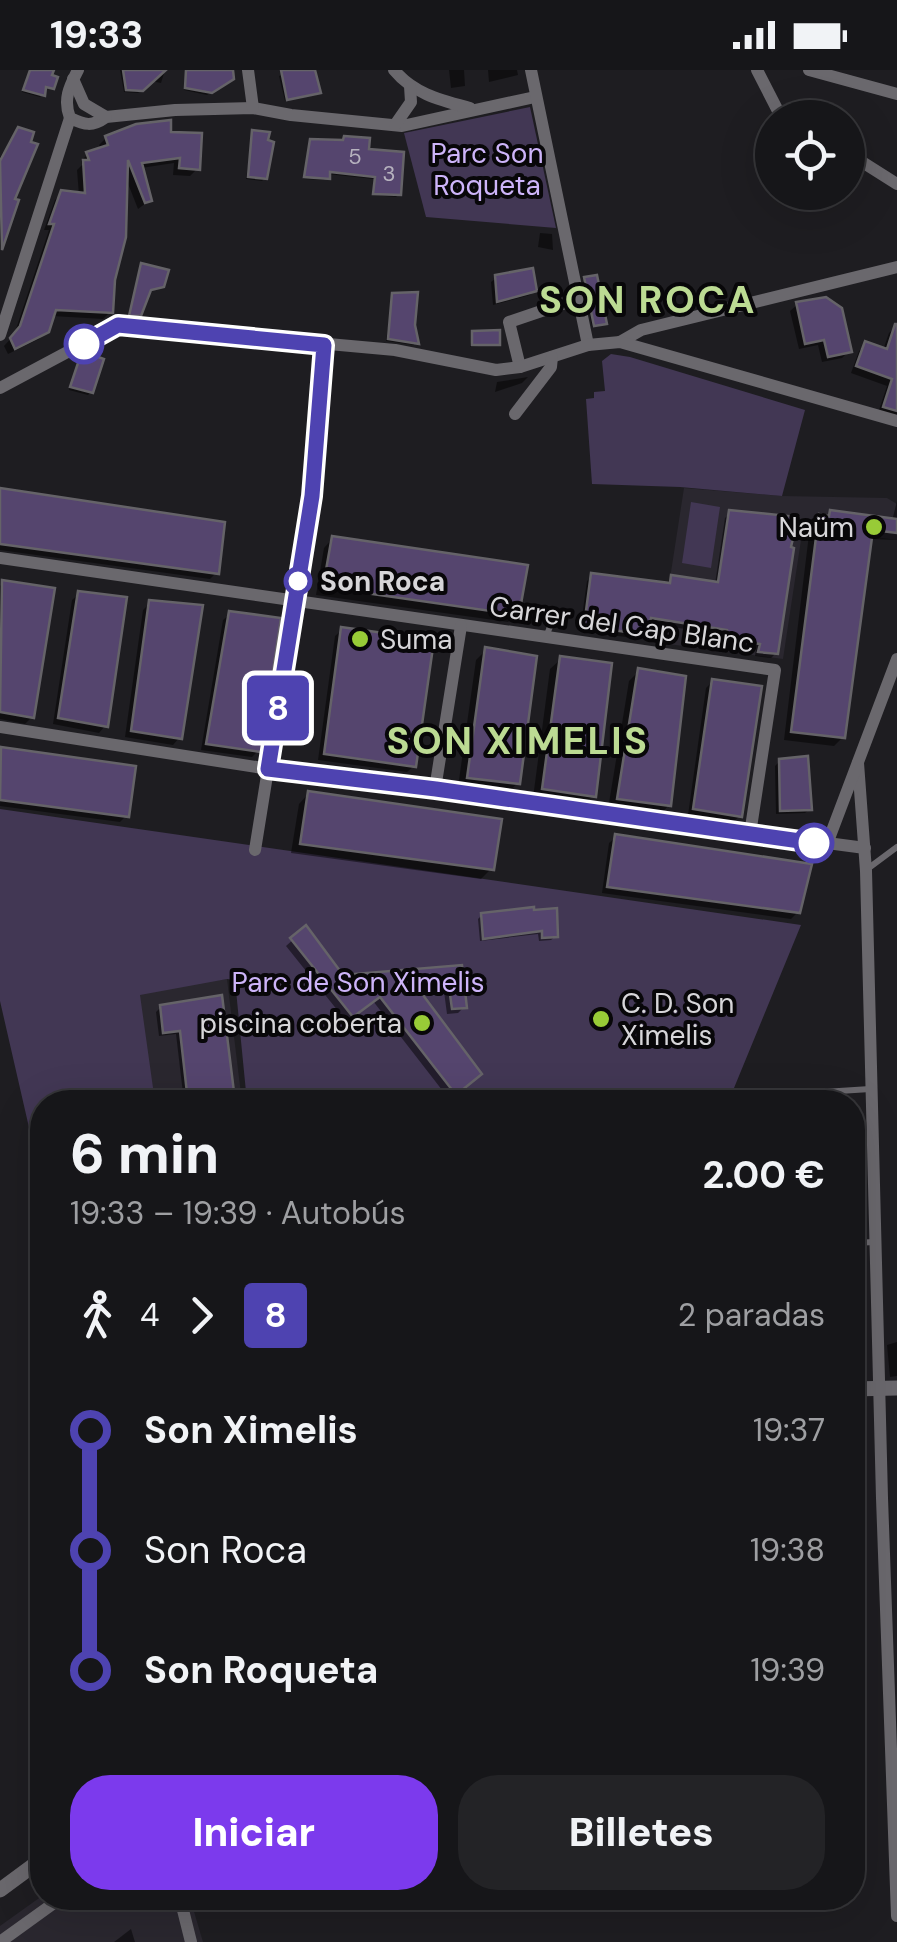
<!DOCTYPE html>
<html lang="es">
<meta charset="utf-8">
<style>
:root{--surface:#161619;--page:#232326;--text:#f1f3f6;--muted:#9e9fa2;--line:#353538;--accent:#7c3aed}
body{margin:0;font-family:"DM Sans",sans-serif;background:var(--page);color:var(--text);height:100vh;display:flex;flex-direction:column;font-size:38px;white-space:nowrap}
*{box-sizing:border-box;margin:0}
p{font-size:32px;color:var(--muted)}
.icon{flex:none;width:55px;height:55px;fill:none;stroke:currentColor;stroke-width:2;stroke-linecap:round;stroke-linejoin:round}
.map{position:relative;flex:1;overflow:hidden}
.details{position:absolute;left:30px;top:1020px;width:835px;height:820px;display:flex;flex-direction:column;background:var(--surface);border-radius:40px;box-shadow:0 10px 40px #0002,0 0 0 2px var(--line)}
.details>*{flex:none}
.badge{padding:0 20px;border-radius:8px;font-size:35px;line-height:65px}
.fabs{position:absolute;left:755px;top:30px;display:grid;gap:20px}
.fabs a{display:grid;place-items:center;width:110px;height:110px;border-radius:50%;background:var(--surface);box-shadow:0 10px 40px #0002,0 0 0 2px var(--line);font-size:50px}
.map>.badge{position:absolute;translate:-50% -50%;box-shadow:0 0 0 5px #fff}
.legs{display:flex;align-items:center;gap:15px;height:110px;padding:0 40px;font-size:32px}
.legs p{margin-inline-start:auto}
.head{display:flex;align-items:center;justify-content:space-between;height:170px;padding:0 40px}
h1{font-size:55px;font-weight:800;line-height:75px}
.primary-button{display:flex;gap:20px;margin-top:auto;padding:20px 40px}
.primary-button a{flex:1;height:115px;border-radius:40px;background:var(--accent);color:#fff;font-size:40px;font-weight:800;line-height:115px;text-align:center}
.primary-button a+a{background:var(--page);color:var(--text)}
ul{padding:0 40px;list-style:none}
li{display:flex;align-items:center;gap:35px;height:120px;font-size:38px}
li i{display:grid;place-items:center;width:15px;height:100%;margin:0 12px;background:currentColor}
li i::after{content:'';width:25px;height:25px;margin:-12px;border:8px solid;border-radius:50%;background:var(--surface)}
li p{margin-inline-start:auto}
li:first-child i{background:linear-gradient(#0000 50%,currentColor 0)}
li:last-child i{background:linear-gradient(currentColor 50%,#0000 0)}
.status{display:flex;justify-content:space-between;align-items:center;height:70px;padding:0 50px;background:var(--surface);direction:ltr}
.status svg{height:28px;fill:currentColor}
.map>svg:first-child{display:block}
</style>
<div class="status"><b>19:33</b><svg viewBox="0 0 49 12"><path d="M0 12V9h3v3zM5 12V6h3v6zM10 12V3h3v9zM15 12V0h3v12zM26 1h20v11H26zM47 4h2v5h-2z"/></svg></div>
<div class="map">
<svg width="897" height="1872" viewBox="0 0 897 1872">
<rect width="100%" height="100%" fill="#1e1d21"/>
<g fill="#2a272f">
<polygon points="684,418 782,426 887,428 897,434 897,470 803,457 783,589 660,573"/>
<polygon points="227,909 242,1032 147,1032 133,921"/>
<polygon points="42,1826 190,1828 203,1872 0,1872 0,1856"/>
</g>
<g fill="#423754">
<polygon points="530,37 556,158 426,147 404,63"/>
<polygon points="611,284 630,287 805,340 782,426 680,417 592,414 586,329 594,328 594,322 605,321 602,291"/>
<polygon points="691,432 720,437 711,498 682,493"/>
<polygon points="0,739 801,855 734,1018 603,1032 247,1032 235,910 227,909 140,925 155,1032 42,1032 42,1087 36,1088 0,931"/>
</g>
<g fill="#0007">
<polygon points="29,0 51,0 52,18 43,19 40,27 22,22"/>
<polygon points="120,0 165,0 161,13 151,11 138,23 124,22"/>
<polygon points="186,0 230,0 228,11 207,25 184,20"/>
<polygon points="295,0 312,0 318,22 316,25 285,31 279,6"/>
<polygon points="449,0 464,0 465,16 451,18"/>
<polygon points="488,0 517,0 518,5 489,12"/>
<polygon points="19,60 12,131 15,132 0,179 0,87"/>
<polygon points="253,63 265,72 265,108 262,111 246,109"/>
<polygon points="169,64 197,99 190,106 173,105 174,93 141,98 150,130 138,139 125,106 110,242 103,249 52,246 46,261 39,269 8,284 4,276 14,265 49,160 44,160 55,130 62,123 79,125 77,100 82,95 81,91 88,84 101,80 99,75 106,68"/>
<polygon points="311,72 366,81 399,124 396,127 372,125 374,109 327,104 324,110 303,109"/>
<polygon points="540,163 552,164 553,180 538,177"/>
<polygon points="496,208 535,220 530,225 493,235 491,212"/>
<polygon points="585,210 604,253 601,256 592,257 583,212"/>
<polygon points="393,225 412,255 414,275 386,271"/>
<polygon points="797,235 849,281 842,288 822,292 818,275 799,279 790,241"/>
<polygon points="895,257 897,257 897,350 878,343 887,316 851,303 859,281 866,274 883,280 889,263"/>
<polygon points="473,263 497,274 470,277"/>
<polygon points="78,292 89,292 91,322 88,325 69,320"/>
<polygon points="528,307 522,313 495,322 497,312"/>
<polygon points="0,421 217,502 210,509 0,480"/>
<polygon points="897,431 897,470 869,469 843,667 834,676 784,670 810,456 819,447 825,448 831,442 892,451"/>
<polygon points="730,443 788,480 776,583 771,588 755,586 756,579 723,574 723,565 647,553 646,563 641,569 580,561 587,511 592,506 667,513 672,508 715,514 725,448"/>
<polygon points="332,469 517,544 508,552 316,525 324,478"/>
<polygon points="3,513 32,647 25,654 0,649 0,516"/>
<polygon points="79,524 105,656 99,663 53,654 72,530"/>
<polygon points="150,533 179,668 173,675 125,667 143,540"/>
<polygon points="230,544 258,681 252,687 201,680 223,550"/>
<polygon points="342,560 414,696 407,702 318,690 335,566"/>
<polygon points="486,580 518,713 507,723 458,717 476,590"/>
<polygon points="561,589 593,725 583,736 533,728 550,599"/>
<polygon points="639,601 669,735 659,746 608,739 629,611"/>
<polygon points="713,611 740,746 733,752 688,745 706,618"/>
<polygon points="2,679 126,746 120,752 0,736"/>
<polygon points="780,691 810,739 805,743 776,744 775,696"/>
<polygon points="309,723 491,799 481,809 291,783 299,734"/>
<polygon points="616,767 798,842 791,849 602,823 609,773"/>
<polygon points="532,839 556,866 551,870 539,871 538,864 480,871 478,849 482,845"/>
<polygon points="305,859 342,908 460,897 464,937 458,943 447,944 443,914 414,917 473,1010 449,1029 373,931 346,951 286,876"/>
<polygon points="220,928 233,1029 229,1032 184,1032 176,964 159,966 156,942 161,937"/>
<polygon points="897,1272 897,1306 890,1307 887,1275"/>
<polygon points="131,1859 135,1872 114,1872"/>
</g>
<g fill="#55456e" stroke="#656368" stroke-width="2.5">
<polygon points="30,0 54,0 52,5 58,7 54,19 46,17 45,26 23,20"/>
<polygon points="123,0 166,0 143,21 126,20"/>
<polygon points="186,0 233,0 234,9 212,23 185,18"/>
<polygon points="281,0 315,0 321,23 287,30"/>
<polygon points="171,50 171,62 202,63 200,100 179,98 180,88 142,93 152,131 145,133 128,90 126,167 115,210 113,243 56,240 49,262 15,279 10,268 20,256 54,154 49,154 61,120 85,123 83,90 89,90 86,82 108,75 105,66 136,54"/>
<polygon points="18,57 34,62 31,72 38,74 15,129 19,130 2,180 0,91"/>
<polygon points="252,60 270,62 268,70 274,72 267,109 248,107"/>
<polygon points="344,66 370,68 369,79 404,82 401,125 373,124 375,107 330,102 330,109 304,107 310,69 343,70"/>
<polygon points="141,193 169,200 164,217 151,220 141,246 129,246"/>
<polygon points="533,198 537,221 497,232 495,205"/>
<polygon points="597,205 607,254 594,256 584,207"/>
<polygon points="418,222 415,255 419,274 388,269 392,223"/>
<polygon points="826,227 842,238 852,282 828,287 824,270 805,274 796,232"/>
<polygon points="895,254 897,254 897,341 883,337 892,309 856,296 865,271 887,279"/>
<polygon points="500,260 500,275 472,275 472,261"/>
<polygon points="90,284 104,289 93,323 70,317 80,287 89,289"/>
<polygon points="0,418 225,452 219,504 0,474"/>
<polygon points="729,440 798,447 791,477 794,478 778,584 758,582 760,574 727,569 727,560 651,548 648,565 584,556 591,503 670,513 671,505 718,512"/>
<polygon points="830,440 897,449 897,463 873,460 845,668 791,662 819,444 829,446"/>
<polygon points="332,466 528,495 519,545 323,517"/>
<polygon points="2,510 55,518 34,648 0,642"/>
<polygon points="78,521 127,527 108,657 58,648"/>
<polygon points="149,530 203,535 182,669 131,661"/>
<polygon points="229,541 281,548 261,682 206,674"/>
<polygon points="341,557 434,570 416,697 324,684"/>
<polygon points="485,577 537,586 520,714 467,708"/>
<polygon points="560,586 612,593 596,727 542,719"/>
<polygon points="638,598 686,606 671,736 617,729"/>
<polygon points="712,609 762,616 742,747 693,739"/>
<polygon points="1,677 136,696 129,747 0,730"/>
<polygon points="808,686 812,740 780,741 779,689"/>
<polygon points="308,721 502,749 494,800 300,774"/>
<polygon points="615,764 812,794 800,843 607,817"/>
<polygon points="534,837 534,840 557,838 558,867 542,868 542,861 483,869 481,843"/>
<polygon points="306,855 343,905 462,895 467,938 452,939 448,910 414,913 482,1004 456,1025 380,927 353,947 290,868"/>
<polygon points="222,925 235,1030 231,1032 188,1032 180,961 163,963 160,935"/>
</g>
<g fill="none" stroke-linecap="round" stroke-linejoin="round">
<g stroke="#6a686d" stroke-width="6">
<polyline points="546,567 553,549"/>
<polyline points="866,800 897,777"/>
<polyline points="762,1026 870,1019"/>
<polyline points="852,1173 875,1172"/>
</g>
<g stroke="#6a686d" stroke-width="12">
<path d="M78 0C69 17 63 30 70 48 85 55 92 57 106 47L175 40 253 38 291 45 402 56 535 27"/>
<polyline points="248,0 253,38"/>
<path d="M394 0C414 24 440 30 470 38"/>
<polyline points="531,0 588,275"/>
<polyline points="757,0 778,41 788,48"/>
<polyline points="809,0 897,24"/>
<polyline points="73,9 84,34 106,47"/>
<polyline points="395,55 411,32 410,16"/>
<polyline points="848,83 897,114"/>
<polyline points="0,265 70,48"/>
<polyline points="620,272 641,260 897,197"/>
<polyline points="520,297 509,252 577,229"/>
<polyline points="0,318 118,255 395,280 496,300 520,297 588,275 620,272 897,351"/>
<polyline points="515,344 551,297 552,287"/>
<polyline points="0,488 775,600 750,764"/>
<polyline points="0,657 269,699 865,778"/>
<polyline points="858,693 866,801 882,1428 897,1846"/>
<polyline points="435,719 461,556"/>
<polyline points="827,774 897,589"/>
<polyline points="255,780 312,426 324,275"/>
<polyline points="180,1828 191,1872"/>
<polyline points="0,1872 61,1828"/>
</g>
<g stroke="#6a686d" stroke-width="15">
<polyline points="852,1319 897,1318"/>
<polyline points="0,1820 42,1789"/>
</g>
</g>
<g fill="none" stroke-linecap="round" stroke-linejoin="round">
<g stroke="#fff" stroke-width="22">
<polyline id="line-1" points="84,274 118,255 324,275 312,426 268,699 436,719 814,773"/>
</g>
<use href="#line-1" stroke="#4e43b1" stroke-width="15"/>
</g>
<g fill="#fff" stroke="#4e43b1" stroke-width="5">
<circle cx="84" cy="274" r="18"/>
<circle cx="298" cy="511" r="12"/>
<circle cx="814" cy="773" r="18"/>
</g>
<g fill="#98cb37" stroke="#080709" stroke-width="4">
<circle cx="874" cy="457" r="10"/>
<circle cx="360" cy="569" r="10"/>
<circle cx="601" cy="949" r="10"/>
<circle cx="422" cy="953" r="10"/>
</g>
<g text-anchor="middle" stroke-width="8" stroke-linejoin="round" paint-order="stroke">
<g font-size="22" fill="#b6b2be">
<text x="355" y="94">5</text>
<text x="389" y="111">3</text>
</g>
<g font-size="28" fill="#cdb4f9" stroke="#080709">
<text x="487" y="93">Parc Son<tspan x="487" dy="32">Roqueta</tspan></text>
<text x="358" y="922">Parc de Son Ximelis</text>
</g>
<g font-size="28" fill="#d7d6d9" stroke="#080709" text-anchor="end">
<text x="854" y="467">Naüm</text>
<text x="380" y="579" text-anchor="start">Suma</text>
<text x="621" y="943" text-anchor="start">C. D. Son<tspan x="621" dy="32">Ximelis</tspan></text>
<text x="402" y="963">piscina coberta</text>
</g>
<g font-size="28" font-weight="bold" fill="#d7d6d9" stroke="#080709" text-anchor="start">
<text x="320" y="521">Son Roca</text>
</g>
<g font-size="28" fill="#d7d6d9" stroke="#080709">
<text transform="translate(622 554) rotate(8)" y="10">Carrer del Cap Blanc</text>
</g>
<g font-size="38" font-weight="bold" letter-spacing="2.5" fill="#bcdb93" stroke="#080709">
<text x="648" y="243">SON ROCA</text>
<text x="518" y="684">SON XIMELIS</text>
</g>
</g>
</svg>
<div class="fabs">
<a><svg class="icon" aria-label="locate" viewBox="0 0 24 24"><circle cx="12" cy="12" r="6"/><path d="M12 2v4M12 18v4M2 12h4M18 12h4"/></svg></a>
</div>
<b class="badge" style="left:278px;top:638px;background:#4e43b1;color:#fff">8</b>
<section class="details">
<div class="head"><div><h1>6 min</h1><p>19:33 – 19:39 · Autobús</p></div><b>2.00 €</b></div>
<div class="legs"><svg class="icon" aria-label="walk" viewBox="0 0 24 24"><circle cx="13" cy="4" r="2"/><path d="M13 8l-2 6 4 7M11 14l-3 7M7 12l3-4h3l4 4"/></svg>4<svg class="icon" aria-label="forward" viewBox="0 0 24 24"><path d="M9 5l7 7-7 7"/></svg><b class="badge" style="background:#4e43b1;color:#fff">8</b><p>2 paradas</p></div>
<ul>
<li><i style="color:#4e43b1"></i><b>Son Ximelis</b><p>19:37</p></li>
<li><i style="color:#4e43b1"></i><span>Son Roca</span><p>19:38</p></li>
<li><i style="color:#4e43b1"></i><b>Son Roqueta</b><p>19:39</p></li>
</ul>
<div class="primary-button"><a>Iniciar</a><a>Billetes</a></div>
</section>
</div>
